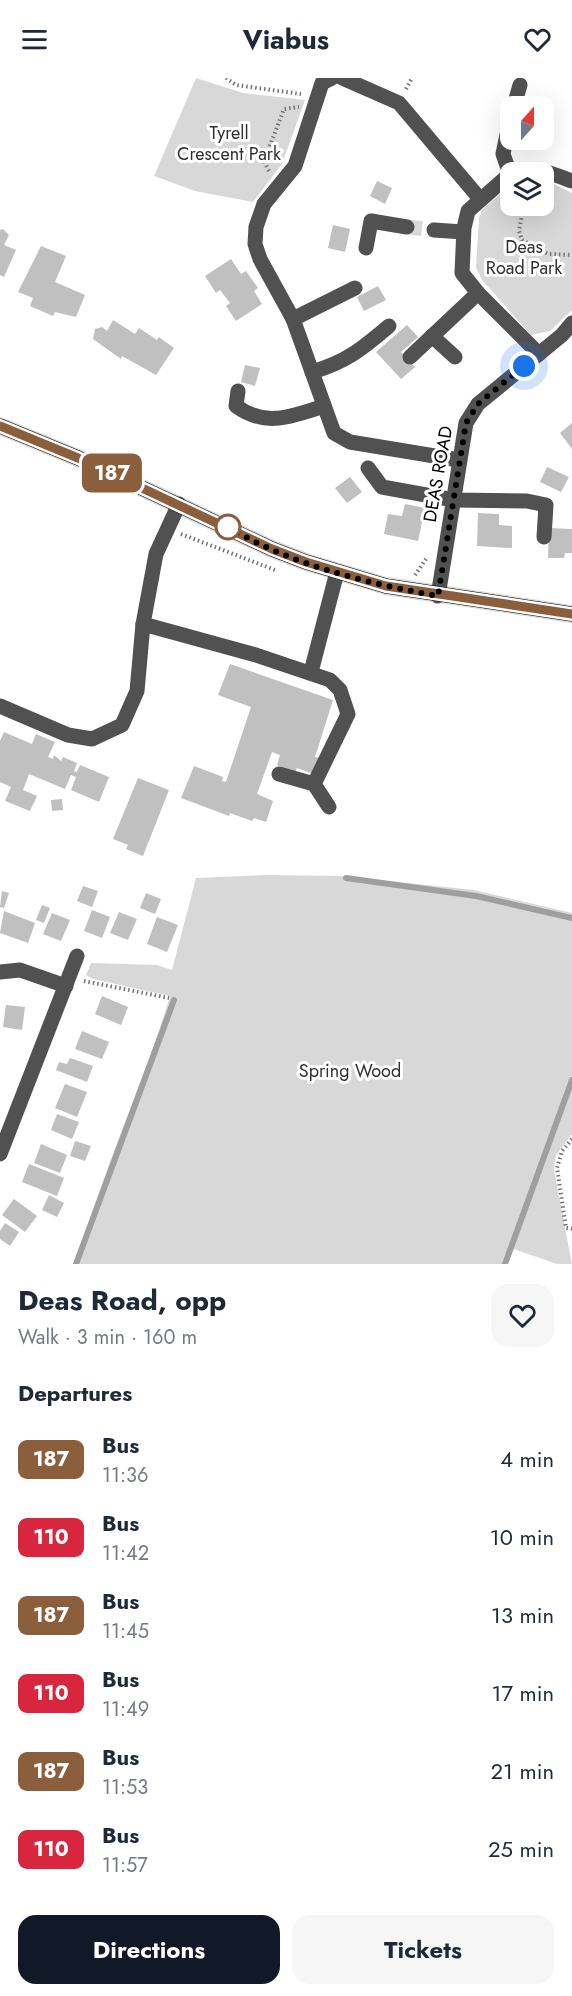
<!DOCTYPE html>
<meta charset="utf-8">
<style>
:root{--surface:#fff;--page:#f6f6f7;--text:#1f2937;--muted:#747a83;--accent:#111827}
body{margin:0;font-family:Jost,sans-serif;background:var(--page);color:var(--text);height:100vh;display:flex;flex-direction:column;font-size:22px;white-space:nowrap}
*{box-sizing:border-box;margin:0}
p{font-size:20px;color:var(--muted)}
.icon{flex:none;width:33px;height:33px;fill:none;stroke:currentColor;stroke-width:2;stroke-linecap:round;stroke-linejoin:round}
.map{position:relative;height:1186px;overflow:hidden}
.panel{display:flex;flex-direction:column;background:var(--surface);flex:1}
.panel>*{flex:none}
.badge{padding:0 12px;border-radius:9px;font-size:21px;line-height:39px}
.needle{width:39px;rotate:21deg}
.fabs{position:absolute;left:500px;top:18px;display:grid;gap:12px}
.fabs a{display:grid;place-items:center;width:54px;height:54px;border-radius:12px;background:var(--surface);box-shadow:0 6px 24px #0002;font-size:30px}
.you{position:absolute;width:30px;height:30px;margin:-15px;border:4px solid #fff;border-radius:50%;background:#1a73e8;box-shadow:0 0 0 9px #1a73e833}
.map>.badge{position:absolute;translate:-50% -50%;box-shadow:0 0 0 3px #fff}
h2{padding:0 18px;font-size:22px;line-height:54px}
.round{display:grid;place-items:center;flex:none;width:63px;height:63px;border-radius:18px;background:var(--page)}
.head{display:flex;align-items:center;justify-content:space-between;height:102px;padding:0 18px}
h1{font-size:28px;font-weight:700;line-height:45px}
.action{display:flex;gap:12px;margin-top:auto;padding:12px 18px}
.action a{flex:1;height:69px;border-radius:18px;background:var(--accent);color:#fff;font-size:24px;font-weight:700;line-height:69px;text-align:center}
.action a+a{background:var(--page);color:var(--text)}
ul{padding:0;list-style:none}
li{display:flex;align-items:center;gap:18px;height:78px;padding:0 18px}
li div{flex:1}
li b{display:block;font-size:22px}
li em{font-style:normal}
li .badge{min-width:66px;font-weight:700;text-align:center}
header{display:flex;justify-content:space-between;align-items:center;height:78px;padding:0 18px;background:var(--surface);font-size:27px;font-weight:700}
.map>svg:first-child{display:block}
</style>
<header><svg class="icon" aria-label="menu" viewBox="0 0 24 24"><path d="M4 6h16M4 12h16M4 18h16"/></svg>Viabus<svg class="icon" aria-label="heart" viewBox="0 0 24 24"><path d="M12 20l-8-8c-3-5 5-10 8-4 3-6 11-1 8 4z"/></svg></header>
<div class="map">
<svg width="572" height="1186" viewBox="0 0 572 1186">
<rect width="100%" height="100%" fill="#fff"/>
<g fill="#d8d8d8">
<polygon points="196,0 243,15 305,22 282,86 253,124 195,113 154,98"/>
<polygon points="543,101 572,115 572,232 550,253 531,257 482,202 476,189 479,140 482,132 510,107 510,128 543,128"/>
<path d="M267 797 341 798 474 812 572 835V1056L556 1077 554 1092 572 1186H557L511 1170 505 1186H77C101 1094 143 1008 170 918L93 901 86 897 91 885 157 887 172 892 196 800Z"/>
</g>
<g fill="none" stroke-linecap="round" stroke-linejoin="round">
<g stroke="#9f9f9f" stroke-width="6">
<polyline points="346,800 476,818 572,840"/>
<polyline points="76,1186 174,922"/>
<polyline points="505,1186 572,1002"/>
</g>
</g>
<g fill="#c0c0c0">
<polygon points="377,103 392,110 385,126 370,118"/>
<polygon points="333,147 350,151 345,174 328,170"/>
<polygon points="3,151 9,157 4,167 16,172 4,199 0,197 0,152"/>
<polygon points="41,168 66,178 55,204 85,217 76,239 55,234 53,238 30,228 33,220 18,214"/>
<polygon points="231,181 241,196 246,193 258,210 254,213 262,226 236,243 226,228 230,225 220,212 216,215 205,198"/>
<polygon points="378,208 386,222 364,233 357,219"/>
<polygon points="113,242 135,256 139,250 157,262 159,259 174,270 156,297 122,278 121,281 93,261 95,251 102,249 107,253"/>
<polygon points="407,247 418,259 401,274 415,289 401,301 376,274"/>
<polygon points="245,287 260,290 255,308 241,304"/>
<polygon points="572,345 572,371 560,355"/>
<polygon points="547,389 569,399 561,414 540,404"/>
<polygon points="350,399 362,414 347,425 335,410"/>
<polygon points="405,426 425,430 418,463 384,456 388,436 402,438"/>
<polygon points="478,435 499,436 499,447 512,448 512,470 477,468"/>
<polygon points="549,450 572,451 572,475 565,475 564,480 548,480"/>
<polygon points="230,586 333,622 315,679 322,680 316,697 297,690 295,695 277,687 280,677 272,674 257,716 273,723 266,744 254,740 252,743 230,735 229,738 181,720 194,688 223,699 222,703 226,704 251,629 218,617"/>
<polygon points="4,654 32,666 36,656 55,664 48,679 53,681 54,677 61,683 63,679 77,685 74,693 77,694 80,687 109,699 99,724 71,712 76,699 71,697 65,711 29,696 23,712 37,718 30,733 5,723 11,709 0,704 0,663"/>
<polygon points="138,700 169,712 143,778 126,771 128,767 113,761"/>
<polygon points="62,721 63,732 52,733 51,722"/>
<polygon points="83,808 98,813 92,829 77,823"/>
<polygon points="2,813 9,815 4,830 0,829"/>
<polygon points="146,815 161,821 155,836 140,830"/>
<polygon points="42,827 50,830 44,845 36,842"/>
<polygon points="92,832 110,839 102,860 84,853"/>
<polygon points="4,833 35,845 28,865 0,855"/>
<polygon points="119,834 137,841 128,862 110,855"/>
<polygon points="52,835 70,842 61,863 43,856"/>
<polygon points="157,839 178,847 167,874 147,866"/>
<polygon points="102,918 128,929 121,947 95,936"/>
<polygon points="6,927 25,929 22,952 3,949"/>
<polygon points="82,953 109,964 102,981 75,971"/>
<polygon points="70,980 93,988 87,1004 56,992 59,984 67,986"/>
<polygon points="65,1006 87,1014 77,1039 55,1030"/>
<polygon points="57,1036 79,1044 72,1061 51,1052"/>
<polygon points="75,1063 91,1068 85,1083 70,1078"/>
<polygon points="41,1066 67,1077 60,1095 34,1085"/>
<polygon points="29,1086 64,1100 57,1118 22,1104"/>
<polygon points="49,1117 64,1125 57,1139 42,1132"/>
<polygon points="14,1121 37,1138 25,1154 2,1137"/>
<polygon points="5,1145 19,1154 10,1168 0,1161 0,1153"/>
</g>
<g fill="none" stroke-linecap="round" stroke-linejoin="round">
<polyline stroke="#d9d9d9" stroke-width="15" stroke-dasharray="15 8" stroke-linecap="butt" points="407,149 434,152"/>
<g stroke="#dbdbdb" stroke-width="18">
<polyline id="major" points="0,348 78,380 272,471 306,484 386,508 572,536"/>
</g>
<g stroke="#737373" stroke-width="4" stroke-dasharray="1.5 3" stroke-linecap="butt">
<polyline points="226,0 236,7 301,16"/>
<polyline points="406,11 412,0"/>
<polyline points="269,93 264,83 284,31 299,29"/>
<polyline points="500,127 510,126"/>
<polyline points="520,128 523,131 519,153 522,162 548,176 572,177"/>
<polyline points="181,456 275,492"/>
<polyline points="415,497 426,481"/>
<polyline points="84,903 169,920"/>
<polyline points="572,1061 562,1073 557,1090 566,1150 572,1151"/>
</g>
<g stroke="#515151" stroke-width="15">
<polyline points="332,0 322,5 295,88 264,126 256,149 255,166 260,181 293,241 334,355 350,364 459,382"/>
<polyline points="342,0 399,25 480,121"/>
<polyline points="514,28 520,7"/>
<polyline points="510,42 503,76 510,96 468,133 464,150 462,195 478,215 539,276"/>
<path d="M514 94C534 87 553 96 572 103"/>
<polyline points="434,152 463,154"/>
<polyline points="366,170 371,143 407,149"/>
<polyline points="293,241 355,210"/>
<polyline points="432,258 455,279"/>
<polyline points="410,279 478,215"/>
<path d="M312 294C346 284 362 271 389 248"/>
<path d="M238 313 236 328C266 350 292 338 324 328"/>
<polyline points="368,390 382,409 454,422 527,423 546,427 544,459"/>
<polyline points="438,518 466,345 478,326 562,257 572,245"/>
<polyline points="143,546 256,577 330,602 340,612 348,636 314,706"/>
<polyline points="311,594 337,494"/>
<polyline points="0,628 68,657 92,661 122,647 137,613 143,546 156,476 179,426"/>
<polyline points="279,696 314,706 329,729"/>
<polyline points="0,894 20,892 66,908"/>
<polyline points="0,1076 77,878"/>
</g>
<use href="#major" stroke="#000" stroke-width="15"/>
</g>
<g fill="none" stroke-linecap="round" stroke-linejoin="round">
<g stroke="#fff" stroke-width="14">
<polyline id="line" points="0,348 78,380 272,471 306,484 386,508 572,536"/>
</g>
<use href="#line" stroke="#8b5e3c" stroke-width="9"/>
<path stroke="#000" stroke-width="6" stroke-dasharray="0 10.8" d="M228 449C291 487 366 505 438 518L466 345 478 326 524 288"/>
</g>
<circle fill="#fff" stroke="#8b5e3c" stroke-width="3" cx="228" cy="449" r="12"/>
<g text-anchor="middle" stroke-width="6" stroke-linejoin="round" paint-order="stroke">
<g font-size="18" fill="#2f2f2f" stroke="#fff">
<text x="229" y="61">Tyrell<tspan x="229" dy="21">Crescent Park</tspan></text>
<text x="524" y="175">Deas<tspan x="524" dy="21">Road Park</tspan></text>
<text x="350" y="999">Spring Wood</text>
</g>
<g font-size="18" fill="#000" stroke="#fff">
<text transform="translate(438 396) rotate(-80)" y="6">DEAS ROAD</text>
</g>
</g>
</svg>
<div class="fabs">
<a><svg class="needle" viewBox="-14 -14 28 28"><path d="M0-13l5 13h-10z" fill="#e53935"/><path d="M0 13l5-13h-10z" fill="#747a83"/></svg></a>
<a><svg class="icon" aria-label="layers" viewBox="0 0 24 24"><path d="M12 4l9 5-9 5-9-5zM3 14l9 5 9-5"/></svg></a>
</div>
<div class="you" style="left:524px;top:288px"></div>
<b class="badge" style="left:112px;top:395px;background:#8b5e3c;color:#fff">187</b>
</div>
<section class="panel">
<div class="head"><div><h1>Deas Road, opp</h1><p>Walk · 3 min · 160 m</p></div><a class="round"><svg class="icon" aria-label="heart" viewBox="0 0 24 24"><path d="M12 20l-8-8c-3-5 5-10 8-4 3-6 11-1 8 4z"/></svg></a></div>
<h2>Departures</h2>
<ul>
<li><span class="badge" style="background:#8b5e3c;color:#fff">187</span><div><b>Bus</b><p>11:36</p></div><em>4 min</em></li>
<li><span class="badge" style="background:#d7263d;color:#fff">110</span><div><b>Bus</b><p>11:42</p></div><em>10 min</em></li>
<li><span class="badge" style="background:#8b5e3c;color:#fff">187</span><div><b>Bus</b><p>11:45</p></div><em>13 min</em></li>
<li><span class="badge" style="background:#d7263d;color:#fff">110</span><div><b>Bus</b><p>11:49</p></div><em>17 min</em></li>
<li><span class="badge" style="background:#8b5e3c;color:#fff">187</span><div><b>Bus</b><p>11:53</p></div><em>21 min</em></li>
<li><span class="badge" style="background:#d7263d;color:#fff">110</span><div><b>Bus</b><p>11:57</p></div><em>25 min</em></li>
</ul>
<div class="action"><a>Directions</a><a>Tickets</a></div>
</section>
